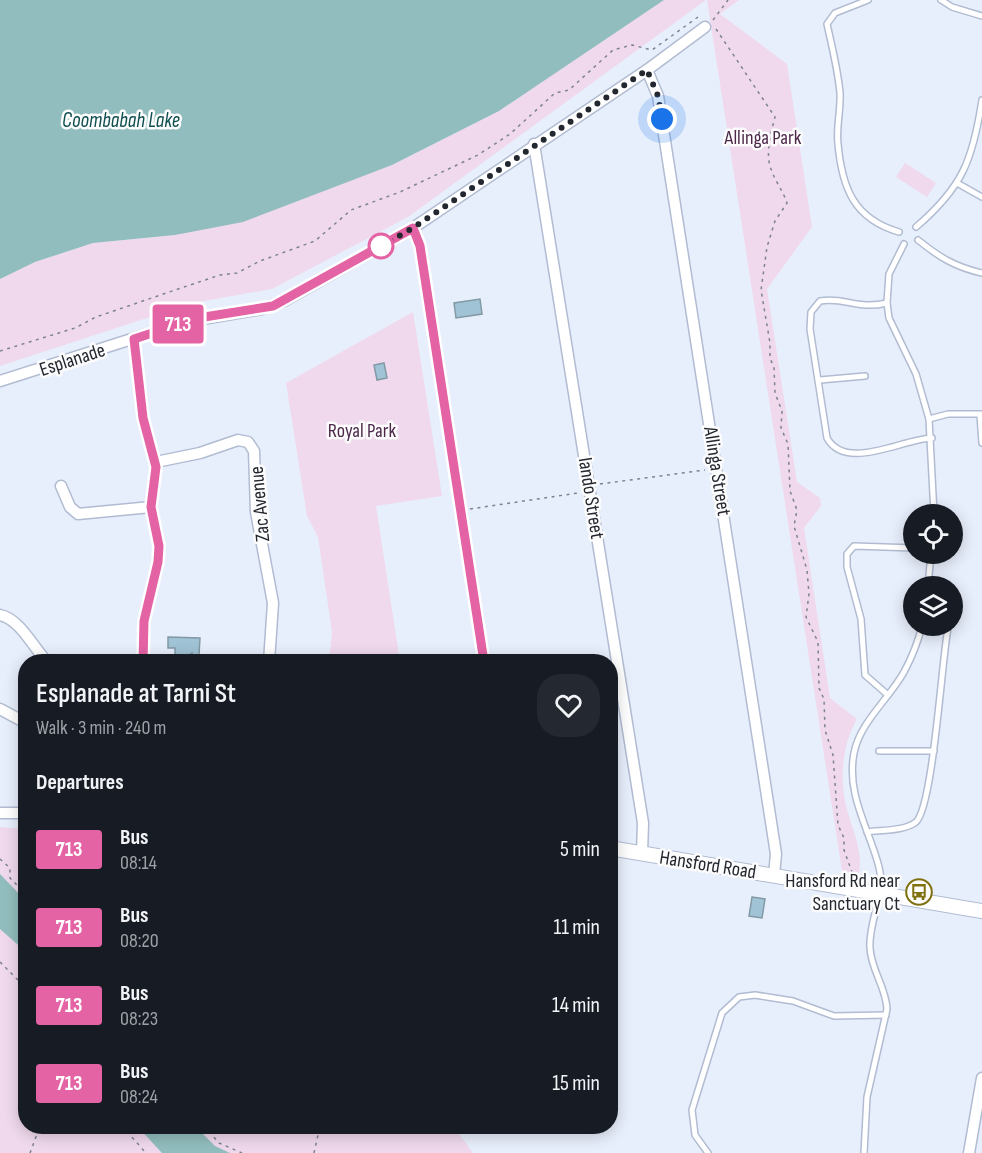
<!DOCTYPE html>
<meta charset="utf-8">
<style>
:root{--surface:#171b24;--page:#242831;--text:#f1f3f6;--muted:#9ea1a6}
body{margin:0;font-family:"Sofia Sans Condensed",sans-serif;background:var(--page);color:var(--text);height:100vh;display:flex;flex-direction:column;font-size:22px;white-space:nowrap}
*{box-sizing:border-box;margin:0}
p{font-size:20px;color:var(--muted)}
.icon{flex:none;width:33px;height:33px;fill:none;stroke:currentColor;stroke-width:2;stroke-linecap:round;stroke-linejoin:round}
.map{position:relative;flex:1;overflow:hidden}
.panel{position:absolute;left:18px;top:654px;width:600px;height:480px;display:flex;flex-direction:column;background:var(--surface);border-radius:24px;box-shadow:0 3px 15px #0003}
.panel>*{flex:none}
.badge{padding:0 12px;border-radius:4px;font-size:21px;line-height:39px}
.tools{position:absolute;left:903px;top:504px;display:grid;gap:12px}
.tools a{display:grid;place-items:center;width:60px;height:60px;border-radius:50%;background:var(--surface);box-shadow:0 3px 15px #0003;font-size:30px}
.you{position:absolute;width:30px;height:30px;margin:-15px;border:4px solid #fff;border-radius:50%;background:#1a73e8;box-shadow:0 0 0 9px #1a73e833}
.map>.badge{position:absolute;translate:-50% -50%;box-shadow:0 0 0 3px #fff}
h2{padding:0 18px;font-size:22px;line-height:54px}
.round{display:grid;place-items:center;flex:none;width:63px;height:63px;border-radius:24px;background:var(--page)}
.summary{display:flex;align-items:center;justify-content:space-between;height:102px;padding:0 18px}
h1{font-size:28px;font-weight:600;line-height:45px}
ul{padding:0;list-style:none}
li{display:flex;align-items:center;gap:18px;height:78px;padding:0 18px}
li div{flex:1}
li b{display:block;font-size:22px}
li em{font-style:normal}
li .badge{min-width:66px;font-weight:700;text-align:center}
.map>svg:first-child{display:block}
</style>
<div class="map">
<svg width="982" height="1153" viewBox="0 0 982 1153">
<rect width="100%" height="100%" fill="#e8effc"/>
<g fill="#f0d9ed">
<polygon points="664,0 706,0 408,217 272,289 193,303 0,366 0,279 35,262 93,243 175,235 392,165 499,111"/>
<path d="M707 0H739L720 14 787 64 812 227 767 289 797 482 820 498 821 506 804 528 830 698 857 719C842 745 839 780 847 810 853 831 863 851 859 874L842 871Z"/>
<polygon points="905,163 936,183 927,197 896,177"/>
<polygon points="413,312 442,496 376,506 400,661 329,661 332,632 318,537 307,516 286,383"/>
<polygon points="0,827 25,829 26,1126 454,1127 473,1153 0,1153"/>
</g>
<g fill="#92bdbe">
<polygon points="0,0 664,0 499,111 392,165 243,222 175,235 93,243 35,262 0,279"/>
<polygon points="0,874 25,900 25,951 0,929"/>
<polygon points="138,1127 196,1127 215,1146 230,1153 162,1153"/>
</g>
<g fill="#a0c3d5" stroke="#8299a6" stroke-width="1.5">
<polygon points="480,299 482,314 456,318 454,303"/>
<polygon points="384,363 387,378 377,380 374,365"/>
<polygon points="168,637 200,638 199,655 192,655 192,653 189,655 175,655 175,648 168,648"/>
<polygon points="752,897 765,899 762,918 749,916"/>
</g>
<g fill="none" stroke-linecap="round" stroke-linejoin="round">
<g stroke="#b1bcd2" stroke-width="8">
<g id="service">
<path d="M868 0 835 13 827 24C832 47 838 70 840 93 841 110 836 127 838 144 842 188 854 219 899 232"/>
<polyline points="941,0 952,7 982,16"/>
<polyline points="957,183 982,197"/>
<path d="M916 227C963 187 973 159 982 100"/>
<path d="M918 240C939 257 955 267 982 273"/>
<polyline points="904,244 889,274 887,303 889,318 916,374 929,419 934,514"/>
<path d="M887 303C857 310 846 297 820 301L811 312 810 329 827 438C846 472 902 439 932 438"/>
<polyline points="820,380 865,376"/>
<polyline points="980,415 982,443"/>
<polyline points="929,419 948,414 982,414"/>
<polyline points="928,586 931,554"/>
<polyline points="888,695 865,675 861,619 847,567 847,554 854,546 914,548"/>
<polyline points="879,751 934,751"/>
<path d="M867 832C881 830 905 831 916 822 933 807 942 658 948 628"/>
<polyline points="708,1153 695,1135 692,1110 722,1013 739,997 755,995 793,1001 834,1016 886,1015"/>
<path d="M864 1153 867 1097 887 1009C886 987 871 970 870 948 868 922 886 894 879 867 869 828 846 795 854 753 860 722 889 699 904 672 912 657 918 642 922 626"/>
</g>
</g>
<g stroke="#b1bcd2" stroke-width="13">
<g id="minor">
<polyline points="647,70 658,96 776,854 774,875"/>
<polyline points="534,144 643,823 642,853"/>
<polyline points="413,228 420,246 484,662"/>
<polyline points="134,339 143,419 156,467 151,507 159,546 158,562 144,621 143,662"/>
<polyline points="0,381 185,322 262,309 284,301 413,228 647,70 705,27"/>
<polyline points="156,462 200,453 238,440 248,442 254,451 256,512 273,603 269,662"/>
<polyline points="61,486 70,507 78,514 151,507"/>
<path d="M0 615C20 619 33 647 47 662"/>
<polyline points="0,709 26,723"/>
<polyline points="0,813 26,813"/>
<polyline points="969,1153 982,1078"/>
</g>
</g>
<g stroke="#b1bcd2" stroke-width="16">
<polyline id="tertiary" points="610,848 982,911"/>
</g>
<g stroke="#7e838e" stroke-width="1.5" stroke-dasharray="3 4.5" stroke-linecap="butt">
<polyline points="713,20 728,0"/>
<path d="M716 29 775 117C771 133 765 153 771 169 775 181 783 191 787 203L775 221 767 247 761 290 770 343V358L774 368 775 393 782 411 781 428 788 444 790 491 797 510 794 526 807 570 809 594 806 617 818 642 819 688 824 699 825 730 833 755 838 825 844 838V850L853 875 873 878"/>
<polyline points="0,351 75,328 96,317 178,289 220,275 237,273 260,261 315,241 351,210 400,192 478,155 510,134 555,93 569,90 613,50 632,45 652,50 698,17"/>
<polyline points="600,484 705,470"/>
<polyline points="470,509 578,493"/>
<polyline points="0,859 10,868 10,878 26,894"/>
<polyline points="0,962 26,988"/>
<polyline points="111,1126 125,1130"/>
<polyline points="122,1126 146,1153"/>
<polyline points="204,1126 219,1143 242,1153"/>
<polyline points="30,1153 40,1126"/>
<polyline points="314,1153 320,1126"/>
</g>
<use href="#service" stroke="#fff" stroke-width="5"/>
<use href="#minor" stroke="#fff" stroke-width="10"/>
<use href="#tertiary" stroke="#fff" stroke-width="14"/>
</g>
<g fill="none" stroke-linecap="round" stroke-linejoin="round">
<g stroke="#fff" stroke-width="14">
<polyline id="line" points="143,662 144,621 158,562 159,546 151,507 156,467 143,418 134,339 198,318 273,306 413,228 420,246 484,662"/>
</g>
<use href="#line" stroke="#e463a4" stroke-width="9"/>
<polyline stroke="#23272f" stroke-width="6" stroke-dasharray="0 10.8" points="381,246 413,228 647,70 658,96 662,119"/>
</g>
<defs>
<g id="bus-ring" transform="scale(1.35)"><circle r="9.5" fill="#fcfcfc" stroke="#7f7110" stroke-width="1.5"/><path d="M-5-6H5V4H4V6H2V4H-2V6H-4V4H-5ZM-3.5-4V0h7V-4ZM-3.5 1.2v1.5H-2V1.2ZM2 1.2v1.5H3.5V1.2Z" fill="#7f7110"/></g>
</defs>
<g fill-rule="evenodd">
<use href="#bus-ring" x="919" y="892"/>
</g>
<circle fill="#fff" stroke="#e463a4" stroke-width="3" cx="381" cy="246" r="12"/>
<g text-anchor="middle" stroke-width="5" stroke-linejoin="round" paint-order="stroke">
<g font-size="20" fill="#4d284a" stroke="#fcfcfc">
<text x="763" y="144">Allinga Park</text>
<text x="362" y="437">Royal Park</text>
</g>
<g font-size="20" fill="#23272f" stroke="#fcfcfc">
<text transform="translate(72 359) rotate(-18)" y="7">Esplanade</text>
<text transform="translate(718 471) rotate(81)" y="7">Allinga Street</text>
<text transform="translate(592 498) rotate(81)" y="7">Iando Street</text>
<text transform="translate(259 504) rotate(-95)" y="7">Zac Avenue</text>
<text transform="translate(708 864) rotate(9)" y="7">Hansford Road</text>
</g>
<g font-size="20" fill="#23272f" stroke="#fcfcfc" text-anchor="end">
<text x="900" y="887">Hansford Rd near<tspan x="900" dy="23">Sanctuary Ct</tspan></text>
</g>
<g font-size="21" font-style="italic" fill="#0e4e50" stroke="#fcfcfc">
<text x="121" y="127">Coombabah Lake</text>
</g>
</g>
</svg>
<div class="tools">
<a><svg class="icon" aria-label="locate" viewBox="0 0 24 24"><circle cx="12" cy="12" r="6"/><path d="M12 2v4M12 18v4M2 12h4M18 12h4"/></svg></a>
<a><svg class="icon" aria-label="layers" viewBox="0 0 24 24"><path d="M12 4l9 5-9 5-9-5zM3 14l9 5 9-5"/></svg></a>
</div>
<div class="you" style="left:662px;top:119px"></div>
<b class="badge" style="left:178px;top:324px;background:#e463a4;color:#fff">713</b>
<section class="panel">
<div class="summary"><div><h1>Esplanade at Tarni St</h1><p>Walk · 3 min · 240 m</p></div><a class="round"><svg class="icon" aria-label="heart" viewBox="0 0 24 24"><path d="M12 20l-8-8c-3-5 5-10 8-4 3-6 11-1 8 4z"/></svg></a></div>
<h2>Departures</h2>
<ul>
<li><span class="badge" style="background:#e463a4;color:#fff">713</span><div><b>Bus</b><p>08:14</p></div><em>5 min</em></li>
<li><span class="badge" style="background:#e463a4;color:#fff">713</span><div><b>Bus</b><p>08:20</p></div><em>11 min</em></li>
<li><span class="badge" style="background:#e463a4;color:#fff">713</span><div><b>Bus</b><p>08:23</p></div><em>14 min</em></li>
<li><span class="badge" style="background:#e463a4;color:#fff">713</span><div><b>Bus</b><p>08:24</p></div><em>15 min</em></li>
</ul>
</section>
</div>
